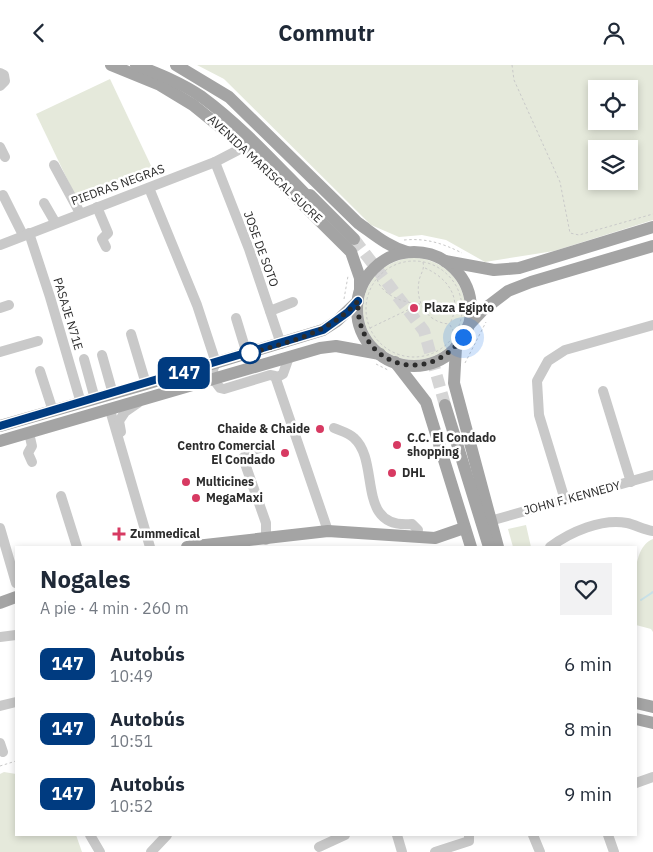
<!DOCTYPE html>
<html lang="es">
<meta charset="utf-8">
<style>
:root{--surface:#fff;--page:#f2f2f3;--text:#1f2937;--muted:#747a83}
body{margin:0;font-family:"IBM Plex Sans",sans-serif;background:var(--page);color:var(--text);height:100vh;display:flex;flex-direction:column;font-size:19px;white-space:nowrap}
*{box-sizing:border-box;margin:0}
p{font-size:16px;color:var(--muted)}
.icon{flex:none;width:28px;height:28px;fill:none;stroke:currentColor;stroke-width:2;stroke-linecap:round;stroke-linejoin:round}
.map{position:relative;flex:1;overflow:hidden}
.side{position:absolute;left:15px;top:481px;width:622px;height:290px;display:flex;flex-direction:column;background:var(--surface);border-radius:0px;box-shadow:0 2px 8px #0003}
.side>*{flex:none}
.badge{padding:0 10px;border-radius:8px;font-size:18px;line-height:32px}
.buttons{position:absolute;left:588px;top:15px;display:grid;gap:10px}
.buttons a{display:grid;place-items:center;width:50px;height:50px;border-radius:0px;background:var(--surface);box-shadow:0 2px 8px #0003;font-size:25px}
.you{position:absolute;width:25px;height:25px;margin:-12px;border:4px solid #fff;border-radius:50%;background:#1a73e8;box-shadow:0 0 0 8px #1a73e833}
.map>.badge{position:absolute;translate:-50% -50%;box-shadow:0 0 0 2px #fff}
.round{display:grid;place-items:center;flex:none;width:52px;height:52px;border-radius:0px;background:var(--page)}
.overview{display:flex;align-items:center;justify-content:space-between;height:85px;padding:0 25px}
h1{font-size:24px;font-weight:700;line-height:38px}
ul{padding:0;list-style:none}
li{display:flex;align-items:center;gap:15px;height:65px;padding:0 25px}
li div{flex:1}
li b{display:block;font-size:19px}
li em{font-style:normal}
li .badge{min-width:55px;font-weight:700;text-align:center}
header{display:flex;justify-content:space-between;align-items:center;height:65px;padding:0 25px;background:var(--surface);font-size:22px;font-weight:700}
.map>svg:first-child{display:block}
</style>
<header><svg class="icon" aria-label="back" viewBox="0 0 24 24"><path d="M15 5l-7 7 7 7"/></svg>Commutr<svg class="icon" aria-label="person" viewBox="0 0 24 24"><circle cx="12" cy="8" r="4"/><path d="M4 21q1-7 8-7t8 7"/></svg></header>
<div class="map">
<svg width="653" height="787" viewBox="0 0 653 787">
<rect width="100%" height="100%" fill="#fff"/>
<g fill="#e5e9db" fill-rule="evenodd">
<path d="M197 0H653V155L554 186 485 197 446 175 422 170 399 172 371 160 224 14ZM596 24H629V56H596ZM596 84H629V116H596Z"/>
<polygon points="110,14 154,107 80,141 36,49"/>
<circle cx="414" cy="244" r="51"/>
<polygon points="526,460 531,482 513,482 508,464"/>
<path d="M653 474V567L651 564 636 560C636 536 628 484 653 474Z"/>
<polygon points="4,707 16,709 16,770 76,770 82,787 0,787 0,709"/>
</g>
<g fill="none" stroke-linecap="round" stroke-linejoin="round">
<polyline stroke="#c8e1e8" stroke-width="2" points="641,535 653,527"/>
<polyline stroke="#d5d5d5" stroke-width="12" stroke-dasharray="12 6" stroke-linecap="butt" points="354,174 424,266 445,340"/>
<g stroke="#c9c9c9" stroke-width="1" stroke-dasharray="2.5 2.5" stroke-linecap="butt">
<polyline points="512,0 514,15 560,117 570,168 579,170 653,149"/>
<path d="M404 175C426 173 442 178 462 188"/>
<circle cx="414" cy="244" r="48"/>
<path d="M423 197C425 205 420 209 419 216 415 237 427 258 450 259"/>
<path d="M425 203C448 213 463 234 450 258"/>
<polyline points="344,234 348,211"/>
<polyline points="450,260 454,267"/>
<path d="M370 263 420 239C405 238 382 231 377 214"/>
<polyline points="465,298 486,257"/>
<polyline points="376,299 388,305"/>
<polyline points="0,701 16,696"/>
</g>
<g stroke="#c9c9c9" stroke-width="10">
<polyline points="0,8 4,10 5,16 0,21"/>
<polyline points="0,82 5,92"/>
<polyline points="215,97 249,184 281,279"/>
<polyline points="54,100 80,148"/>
<polyline points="149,123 197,240 216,298 213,304 214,315 220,323 224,324 270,310 275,311 328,466"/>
<polyline points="3,130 23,170"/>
<polyline points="44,138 55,157"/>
<polyline points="97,142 108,168 102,174 106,182"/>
<polyline points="29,168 50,232 81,338"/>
<polyline points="0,180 215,97 244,82"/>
<polyline points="0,243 9,240"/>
<polyline points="270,246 293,237"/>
<polyline points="236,253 247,289"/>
<polyline points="131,269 146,319"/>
<polyline points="0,287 38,276"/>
<polyline points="102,290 113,329"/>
<polyline points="84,294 95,334"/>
<polyline points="40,306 53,346"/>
<polyline points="276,313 283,309 289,292"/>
<polyline points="603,326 631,417"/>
<polyline points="110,345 150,482"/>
<path d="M334 363C341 366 349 368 354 373 381 397 355 465 412 459L418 465"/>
<polyline points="121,367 119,356 125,347 138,338"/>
<polyline points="29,368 32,381 28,388 32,397"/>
<polyline points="263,382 250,386 243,393 266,458 266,475"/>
<polyline points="61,431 77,482"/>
<polyline points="565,435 539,350 537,316 548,296 565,285 653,260"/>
<polyline points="490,456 653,410"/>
<polyline points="0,463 16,518"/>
<path d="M550 482C570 467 602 453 627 458 636 460 644 465 653 466"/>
<polyline points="0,572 16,570"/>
<polyline points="0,641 16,637"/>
<polyline points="0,678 3,687"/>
<polyline points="636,718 653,712"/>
<polyline points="90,770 100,787"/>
<polyline points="397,770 402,787"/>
<polyline points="533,770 540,787"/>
<polyline points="608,770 614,787"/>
<polyline points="319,782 345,770"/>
<polyline points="151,787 167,770"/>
<polyline points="435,787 469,776 469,770"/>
</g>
<g stroke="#a4a4a4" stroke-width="12">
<polyline points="111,0 160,20 193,40 246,83 351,187 360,213 360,225"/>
<path d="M136 0C159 9 182 18 202 32 244 63 278 102 314 138"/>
<path d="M176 0 229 32 358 158C375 170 387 181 407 187"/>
<polyline points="310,130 354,174"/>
<circle cx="414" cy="244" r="57"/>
<polyline points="445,196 494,205 519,203 653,162"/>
<polyline points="468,261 483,245 508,226 531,217 653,181"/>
<polyline points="456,282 454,318 498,482"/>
<polyline points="395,297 426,337 471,482"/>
<polyline points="445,340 489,482"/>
<polyline points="0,361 146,319 323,265 337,256 358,236"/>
<polyline points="0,376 320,283 336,281 380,289"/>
<polyline points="187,482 328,466 435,473 464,463"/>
<polyline points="0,538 16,532"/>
<polyline points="636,638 653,642"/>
<polyline points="636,654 653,658"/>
</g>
</g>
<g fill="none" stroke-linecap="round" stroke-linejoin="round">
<g stroke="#fff" stroke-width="11">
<polyline id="line" points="0,361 323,265 348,247 358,236"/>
</g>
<use href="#line" stroke="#003b80" stroke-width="8"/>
<path stroke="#2c2c2c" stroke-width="5" stroke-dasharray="0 9" d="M250 288 247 289C288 277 329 269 358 236 355 299 426 324 463 272"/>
</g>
<g fill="#d73a62" stroke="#fff" stroke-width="2">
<circle cx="414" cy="243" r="5"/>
<circle cx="320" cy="364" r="5"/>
<circle cx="397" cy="380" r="5"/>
<circle cx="285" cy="388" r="5"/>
<circle cx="392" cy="408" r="5"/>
<circle cx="186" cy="417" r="5"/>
<circle cx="196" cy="433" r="5"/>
<path d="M116.5 461.5h5v5h5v5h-5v5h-5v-5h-5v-5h5z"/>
</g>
<circle fill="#fff" stroke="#003b80" stroke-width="2.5" cx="250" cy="288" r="10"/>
<g text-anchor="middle" stroke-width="5" stroke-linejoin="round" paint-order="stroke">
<g font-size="12" fill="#2c2c2c" stroke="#fff">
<text transform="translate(265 104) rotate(43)" y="4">AVENIDA MARISCAL SUCRE</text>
<text transform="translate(118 120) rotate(-20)" y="4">PIEDRAS NEGRAS</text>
<text transform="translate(261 184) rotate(70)" y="4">JOSE DE SOTO</text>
<text transform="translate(68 249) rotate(73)" y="4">PASAJE N71E</text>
<text transform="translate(572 433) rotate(-15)" y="4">JOHN F. KENNEDY</text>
</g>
<g font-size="12" font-weight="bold" fill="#2c2c2c" stroke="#fff" text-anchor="start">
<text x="424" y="247">Plaza Egipto</text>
<text x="310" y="368" text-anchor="end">Chaide &amp; Chaide</text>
<text x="407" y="377">C.C. El Condado<tspan x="407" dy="14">shopping</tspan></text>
<text x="275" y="385" text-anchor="end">Centro Comercial<tspan x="275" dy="14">El Condado</tspan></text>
<text x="402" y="412">DHL</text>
<text x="196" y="421">Multicines</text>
<text x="206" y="437">MegaMaxi</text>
<text x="130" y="473">Zummedical</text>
</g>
</g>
</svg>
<div class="buttons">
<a><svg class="icon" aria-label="locate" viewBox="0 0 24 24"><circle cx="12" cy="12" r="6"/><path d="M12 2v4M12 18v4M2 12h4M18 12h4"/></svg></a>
<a><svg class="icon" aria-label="layers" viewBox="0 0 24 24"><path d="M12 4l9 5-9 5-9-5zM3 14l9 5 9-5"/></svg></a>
</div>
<div class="you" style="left:463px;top:272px"></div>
<b class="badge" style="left:184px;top:308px;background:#003b80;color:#fff">147</b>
<section class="side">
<div class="overview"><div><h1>Nogales</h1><p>A pie · 4 min · 260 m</p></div><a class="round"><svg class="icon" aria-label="heart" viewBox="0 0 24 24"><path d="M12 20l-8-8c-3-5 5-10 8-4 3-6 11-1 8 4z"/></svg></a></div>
<ul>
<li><span class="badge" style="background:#003b80;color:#fff">147</span><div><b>Autobús</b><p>10:49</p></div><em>6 min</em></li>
<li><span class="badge" style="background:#003b80;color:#fff">147</span><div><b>Autobús</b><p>10:51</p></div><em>8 min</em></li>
<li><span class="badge" style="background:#003b80;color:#fff">147</span><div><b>Autobús</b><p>10:52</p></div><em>9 min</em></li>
</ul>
</section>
</div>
